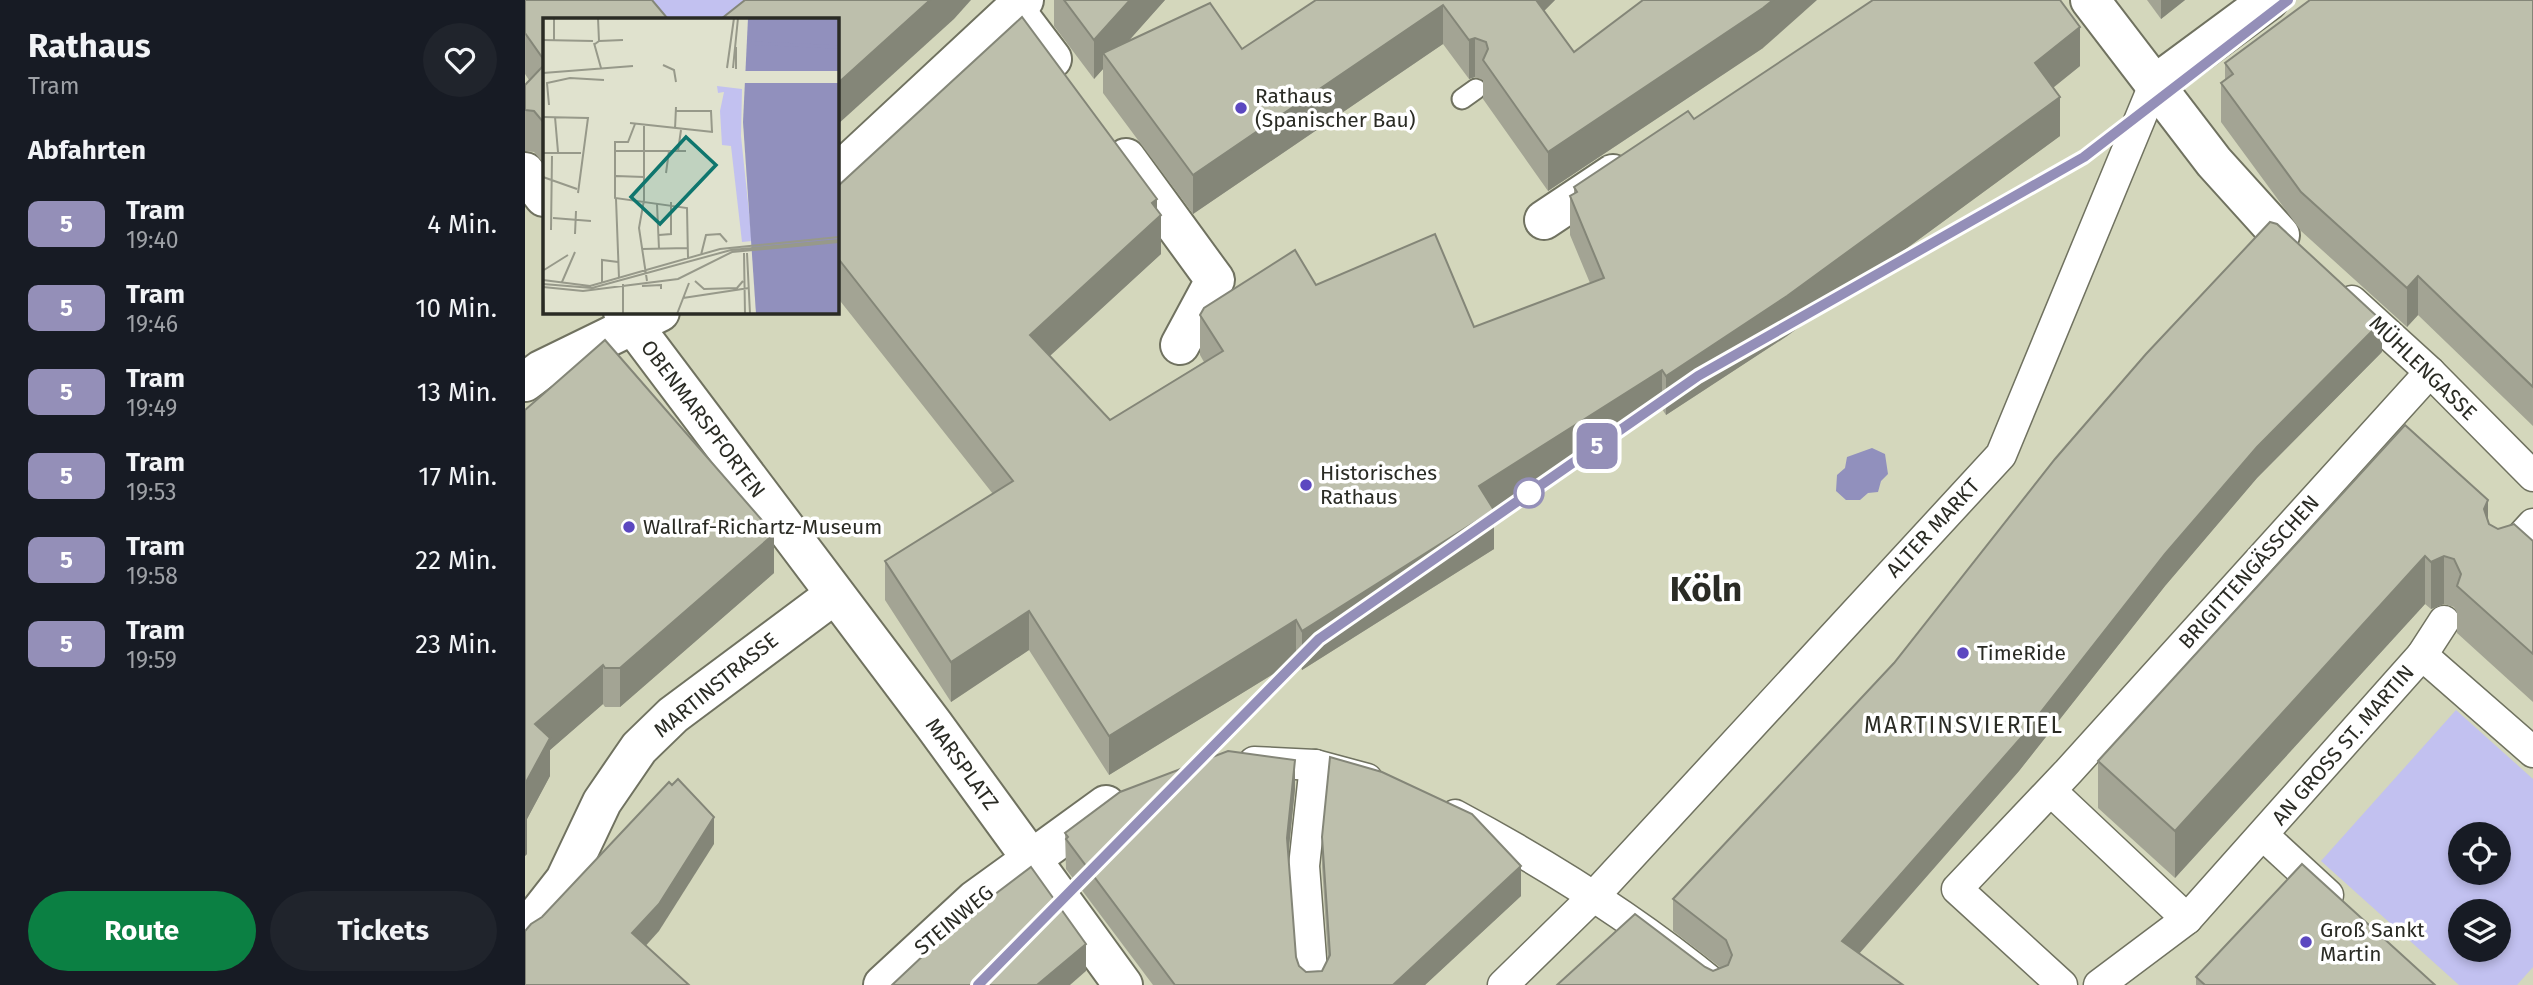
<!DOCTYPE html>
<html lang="de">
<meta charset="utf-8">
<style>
:root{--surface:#171b24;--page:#20242c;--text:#f1f3f6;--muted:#9ea1a6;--accent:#0b8043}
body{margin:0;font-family:"Fira Sans",sans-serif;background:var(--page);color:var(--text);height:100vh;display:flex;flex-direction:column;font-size:26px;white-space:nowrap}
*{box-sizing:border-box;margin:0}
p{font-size:23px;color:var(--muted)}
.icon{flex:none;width:38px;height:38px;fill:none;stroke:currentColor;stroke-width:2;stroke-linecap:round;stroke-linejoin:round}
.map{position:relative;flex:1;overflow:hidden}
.sheet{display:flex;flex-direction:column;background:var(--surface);width:525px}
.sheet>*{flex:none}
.badge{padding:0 14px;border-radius:10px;font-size:24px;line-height:46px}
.controls{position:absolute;left:1923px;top:822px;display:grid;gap:14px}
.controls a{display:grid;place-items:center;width:63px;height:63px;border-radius:50%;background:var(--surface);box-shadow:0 4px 10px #0003;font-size:35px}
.map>.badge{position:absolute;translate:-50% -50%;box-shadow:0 0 0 4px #fff}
h2{padding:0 28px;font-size:26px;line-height:63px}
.round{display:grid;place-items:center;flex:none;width:74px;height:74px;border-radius:37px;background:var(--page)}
.summary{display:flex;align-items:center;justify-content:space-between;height:119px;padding:0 28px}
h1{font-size:33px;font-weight:700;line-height:52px}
.action{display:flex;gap:14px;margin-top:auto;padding:14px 28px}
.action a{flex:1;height:80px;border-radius:42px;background:var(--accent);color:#fff;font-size:28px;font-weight:700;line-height:80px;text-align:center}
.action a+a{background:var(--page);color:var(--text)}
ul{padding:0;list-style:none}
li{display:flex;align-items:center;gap:21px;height:84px;padding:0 28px}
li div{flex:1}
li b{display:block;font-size:26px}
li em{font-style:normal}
li .badge{min-width:77px;font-weight:700;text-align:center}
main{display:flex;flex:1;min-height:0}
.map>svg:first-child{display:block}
</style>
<main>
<section class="sheet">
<div class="summary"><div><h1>Rathaus</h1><p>Tram</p></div><a class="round"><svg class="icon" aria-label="heart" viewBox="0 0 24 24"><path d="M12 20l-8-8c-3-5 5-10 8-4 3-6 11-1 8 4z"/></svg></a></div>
<h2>Abfahrten</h2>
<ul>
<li><span class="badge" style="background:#948fb8;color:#fff">5</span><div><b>Tram</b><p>19:40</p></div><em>4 Min.</em></li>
<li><span class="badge" style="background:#948fb8;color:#fff">5</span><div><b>Tram</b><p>19:46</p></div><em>10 Min.</em></li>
<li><span class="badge" style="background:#948fb8;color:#fff">5</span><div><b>Tram</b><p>19:49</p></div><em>13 Min.</em></li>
<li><span class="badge" style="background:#948fb8;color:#fff">5</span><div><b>Tram</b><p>19:53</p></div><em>17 Min.</em></li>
<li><span class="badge" style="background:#948fb8;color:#fff">5</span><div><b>Tram</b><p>19:58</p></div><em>22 Min.</em></li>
<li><span class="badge" style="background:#948fb8;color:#fff">5</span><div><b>Tram</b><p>19:59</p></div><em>23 Min.</em></li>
</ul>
<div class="action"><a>Route</a><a>Tickets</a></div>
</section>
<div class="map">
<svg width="2008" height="985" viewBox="0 0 2008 985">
<rect width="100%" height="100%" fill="#e0e2ce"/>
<path fill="#d4d7bc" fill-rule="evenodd" d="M0 0H2008V985H0ZM19 19H312V312H19ZM1936 835H1974V873H1936ZM1936 912H1974V950H1936Z"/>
<g fill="#c2c1f0" fill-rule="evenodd">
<polygon points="95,0 269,0 246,19 109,19"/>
<path d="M1931 710 2008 779V967L1992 985H1934L1796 861ZM1936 835H1974V873H1936ZM1936 912H1974V950H1936Z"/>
</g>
<polygon fill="#9190bd" points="1347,448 1360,454 1363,474 1356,481 1353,492 1343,493 1335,500 1321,500 1311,491 1312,475 1320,468 1322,457"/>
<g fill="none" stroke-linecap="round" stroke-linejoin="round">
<g stroke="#707260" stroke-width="23">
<polyline id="service" points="937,99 951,89"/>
</g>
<g stroke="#707260" stroke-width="33">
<g id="pedestrian">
<polyline points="1827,301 1905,372 2008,476"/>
<polyline points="1976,559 2008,524"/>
<polyline points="1897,655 1919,621"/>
<polyline points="729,762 790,765 842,779"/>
<polyline points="1526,791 1662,919"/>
<path d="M930 815C1022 864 1110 919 1190 985"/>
<polyline points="1739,836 1803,895"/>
<polyline points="788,985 779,866 790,765"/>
<polyline points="978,985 1069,896 1476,455 1629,85"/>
<polyline points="1537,985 1432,889 1543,772 1905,372"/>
<polyline points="1574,985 1662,919 1897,655 2008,752"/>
</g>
</g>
<g stroke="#707260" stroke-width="42">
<g id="minor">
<polyline points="1565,0 1689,162 1755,235"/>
<polyline points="490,10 527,59"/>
<polyline points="1629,85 1744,0"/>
<polyline points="601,158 690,280 655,345"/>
<polyline points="0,172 19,197"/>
<polyline points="312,174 499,0"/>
<polyline points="1019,220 1088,174"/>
<polyline points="98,312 409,725 598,985"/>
<polyline points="0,382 16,370 135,312"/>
<polyline points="0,931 40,880 77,802 114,748 148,715 309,595"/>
<polyline points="358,985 450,900 581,805"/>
</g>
</g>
<use href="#service" stroke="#fff" stroke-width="19"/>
<use href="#pedestrian" stroke="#fff" stroke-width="30"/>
<use href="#minor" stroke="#fff" stroke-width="38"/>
</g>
<g fill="#a3a494">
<polygon points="0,0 19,19 19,164 9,152 0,151 0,85 4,80 0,74"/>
<polygon points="529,0 640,0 602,42 717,49 791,0 1030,0 1019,11 1049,52 1238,48 1023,191 958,99 958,80 950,77 944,79 918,44 668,214 578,93 578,69 569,79 529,26"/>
<polygon points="1622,0 1660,0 1636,19"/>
<polygon points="2008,0 2008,426 1893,315 1882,327 1776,231 1696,122 1696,83 1700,80 1700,63"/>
<polygon points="1555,66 1528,88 1535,136 1262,336 1141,415 1137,409 969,515 969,549 777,670 771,660 584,775 504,650 426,702 360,600 360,561 468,494 312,297 312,187 632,210 636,254 525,356 585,420 679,362 675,355 675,315 791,285 949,327 1065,283 1045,235 1045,196 1049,194 1049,187 1169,119"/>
<polygon points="1857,352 1732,478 1640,586 1494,771 1334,954 1378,985 1032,985 1180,967 1188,971 1196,968 1148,931 1148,899"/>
<polygon points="0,410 249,573 95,707 80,707 78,704 25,750 25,776 2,819 2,854 0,856"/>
<polygon points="1880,425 1963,522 1964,524 1973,529 2008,541 2008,702 1932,633 1932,613 1929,607 1919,604 1906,609 1900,604 1650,878 1573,808 1573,761"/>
<polygon points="770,789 763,855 771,957 774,966 781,972 797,971 803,959 797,866 797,837 996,896 900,985 628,985 541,869 540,833"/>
<polygon points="1671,977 1910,985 1671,985"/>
</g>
<g fill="#848678">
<polygon points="405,0 446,0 429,19 312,125 312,84"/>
<polygon points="605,0 640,0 585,62 578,53 578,69 569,79 569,40"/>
<polygon points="1003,0 1030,0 1003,27"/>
<polygon points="1248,0 1292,0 1238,48 1023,191 1023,152"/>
<polygon points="1636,0 1660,0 1636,19"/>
<polygon points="918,5 918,44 668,214 668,175"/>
<polygon points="1555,27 1555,66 1510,102 1510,63"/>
<polygon points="950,38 950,77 944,79 944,40"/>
<polygon points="1535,97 1535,136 1262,336 1141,415 1141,376"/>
<polygon points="632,199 632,218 636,215 636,254 505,374 505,335 627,203"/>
<polygon points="1893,276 1893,315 1882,327 1882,288"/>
<polygon points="1857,321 1857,352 1732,478 1640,586 1494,771 1317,973 1317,941 1640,554 1732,447"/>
<polygon points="1137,370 1137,409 969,515 969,549 777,670 777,631 954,486"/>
<polygon points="1963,500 1963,547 1959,509"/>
<polygon points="249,534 249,573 95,707 95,668"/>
<polygon points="1900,556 1900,604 1650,878 1650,831"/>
<polygon points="1919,556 1919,604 1906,609 1906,562"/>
<polygon points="504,611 504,650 426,702 426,662"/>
<polygon points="771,620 771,660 584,775 584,736"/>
<polygon points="78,665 78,704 25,750 25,776 2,819 2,854 0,856 0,784 10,724"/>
<polygon points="770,760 770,789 762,867 762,838"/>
<polygon points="189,817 189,844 134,931 107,961 107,933"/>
<polygon points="996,866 996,896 900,985 868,985"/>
<polygon points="561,944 561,971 545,985 512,985"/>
</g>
<g fill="#bdbfac" stroke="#848678" stroke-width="2">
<polygon points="0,0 127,0 143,19 19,19 19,60 0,33"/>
<polygon points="220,0 405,0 312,84 312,19 196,19"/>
<polygon points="539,0 605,0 569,40"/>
<polygon points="791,0 1011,0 1049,52 1118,0 1248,0 1238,8 1023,152 958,60 963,49 961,42 950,38 944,40 918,5 668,175 578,53 685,3 717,49"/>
<polygon points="1348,0 1535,0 1555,27 1510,63 1535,97 1262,296 1141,376 1137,370 954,486 969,510 777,631 771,620 584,736 504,611 426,662 360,561 488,481 312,257 312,187 497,17 632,199 627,203 636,215 505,335 585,420 698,351 675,315 679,308 770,250 791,285 910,234 949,327 1079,278 1045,196 1052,192 1049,187 1163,111 1169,119"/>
<polygon points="1785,0 2008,0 2008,387 1893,276 1882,288 1776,192 1696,83 1708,74 1700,63"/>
<polygon points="19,65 19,123 9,111 0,110 0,85"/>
<polygon points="1745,222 1752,224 1857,321 1732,447 1640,554 1494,740 1317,941 1378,985 1032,985 1110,914 1180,967 1188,971 1203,965 1207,955 1201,940 1148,899 1369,663 1530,459 1621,354"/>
<polygon points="80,340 249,534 95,668 80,668 78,665 10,724 25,738 0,784 0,410"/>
<polygon points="1880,425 1963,500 1959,509 1964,524 1973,529 1989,524 2008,541 2008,654 1932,586 1936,574 1929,559 1919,556 1906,562 1900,556 1650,831 1573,761"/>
<polygon points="703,751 770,760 762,838 771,957 774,966 781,972 797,971 805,955 797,837 805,757 857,772 947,814 996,866 868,985 650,985 541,839 543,837 540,833 595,792"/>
<polygon points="153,779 189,817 134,904 107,933 164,985 0,985 0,931 6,924 17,917 144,782 147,785"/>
<polygon points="1777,864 1910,985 1680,985 1671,977"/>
<polygon points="506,867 561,944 512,985 367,985 436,920"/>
</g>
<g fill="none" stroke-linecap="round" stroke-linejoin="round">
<g stroke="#fff" stroke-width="16">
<polyline id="line" points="453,985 794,639 1173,376 1559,157 1763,0"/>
</g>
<use href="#line" stroke="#948fb8" stroke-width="10"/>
</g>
<g fill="#5c48c0" stroke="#fff" stroke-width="2.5">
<circle cx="716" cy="108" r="7"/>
<circle cx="781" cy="485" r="7"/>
<circle cx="104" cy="527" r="7"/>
<circle cx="1438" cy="653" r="7"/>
<circle cx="1781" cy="942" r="7"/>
</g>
<circle fill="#fff" stroke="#948fb8" stroke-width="3.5" cx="1004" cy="493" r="14"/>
<g text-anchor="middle" stroke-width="7" stroke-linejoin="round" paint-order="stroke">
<g font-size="21" fill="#2a2b24" stroke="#fff" text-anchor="start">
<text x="730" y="103">Rathaus<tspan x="730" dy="24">(Spanischer Bau)</tspan></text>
<text x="795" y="480">Historisches<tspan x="795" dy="24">Rathaus</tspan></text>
<text x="118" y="534">Wallraf-Richartz-Museum</text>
<text x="1452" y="660">TimeRide</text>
<text x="1795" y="937">Groß Sankt<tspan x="1795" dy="24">Martin</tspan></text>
</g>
<g font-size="21" fill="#2a2b24" stroke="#fff">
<text transform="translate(1898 368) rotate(44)" y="7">MÜHLENGASSE</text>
<text transform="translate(178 419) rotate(53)" y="7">OBENMARSPFORTEN</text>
<text transform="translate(1408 528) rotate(-47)" y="7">ALTER MARKT</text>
<text transform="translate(1724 572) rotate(-48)" y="7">BRIGITTENGÄSSCHEN</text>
<text transform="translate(191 685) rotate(-39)" y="7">MARTINSTRASSE</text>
<text transform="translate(1818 745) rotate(-49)" y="7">AN GROSS ST. MARTIN</text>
<text transform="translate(437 764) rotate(54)" y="7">MARSPLATZ</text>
<text transform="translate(429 920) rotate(-40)" y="7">STEINWEG</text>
</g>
<g font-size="23" letter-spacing="2" fill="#2a2b24" stroke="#fff">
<text x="1439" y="733">MARTINSVIERTEL</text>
</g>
<g font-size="35" font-weight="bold" fill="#2a2b24" stroke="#fff">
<text x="1181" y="601">Köln</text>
</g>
</g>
<g transform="translate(18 18)">
<rect width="296" height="296" fill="#e0e2ce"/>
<path d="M174 68 199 71 198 118 209 223 199 224 188 128 179 127 177 93 181 74 175 75Z" fill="#c2c1f0"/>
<path d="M205 0H296V296H213L200 104Z" fill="#9190bd"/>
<path d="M197 53H296V65H197Z" fill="#e0e2ce"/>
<path fill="none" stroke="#9190bd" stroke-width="3.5" d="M207 25 296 29"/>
<path fill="none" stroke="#97998a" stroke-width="2" d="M11 0V22M0 22 50 23M56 23 80 22M51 25 58 50M52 26 56 23 55 0M120 47 131 52 133 64M184 50 191 0M190 50 195 0M193 51V29M0 55 90 48M6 87 4 65 27 60 61 62M133 93H168L169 114M0 99 45 100 35 175M12 99 15 134M87 105 170 114M92 106 85 124H72V180L144 190 145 240M101 108V182L96 210 104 263M132 111 133 89M0 115V154M73 133H143M135 133 138 112M0 135H38M123 155 126 133M73 158 101 159M0 159 34 171M73 181 76 260M114 186 116 231M10 200 48 203M8 212 9 138M32 216 33 193M116 217 128 216V184M99 231 145 230M201 235 202 296M204 235 207 296M158 237 163 217 177 216 184 224M1 252 25 237M0 262 47 268 177 231 296 219M152 263 161 271 194 270 200 263M19 264 32 234M59 265V242L75 244M0 266 49 270 188 232 296 222M80 266V296M99 268 118 267V271M0 269 40 273 135 261 189 234 296 224M0 272 1 296M140 280 206 270M134 296 146 265M156 296H196"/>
<path fill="#0f766e" fill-opacity="0.15" stroke="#0f766e" stroke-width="3.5" d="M143 119 173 147 117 206 88 179Z"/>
<rect width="296" height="296" fill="none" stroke="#2a2b24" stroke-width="3.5"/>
</g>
</svg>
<div class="controls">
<a><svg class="icon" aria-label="locate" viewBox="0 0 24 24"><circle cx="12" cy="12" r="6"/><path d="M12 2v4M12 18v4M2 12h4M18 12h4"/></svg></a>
<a><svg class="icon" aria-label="layers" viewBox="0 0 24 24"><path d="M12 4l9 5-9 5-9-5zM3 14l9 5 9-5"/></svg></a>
</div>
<b class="badge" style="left:1072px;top:446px;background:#948fb8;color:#fff">5</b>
</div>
</main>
